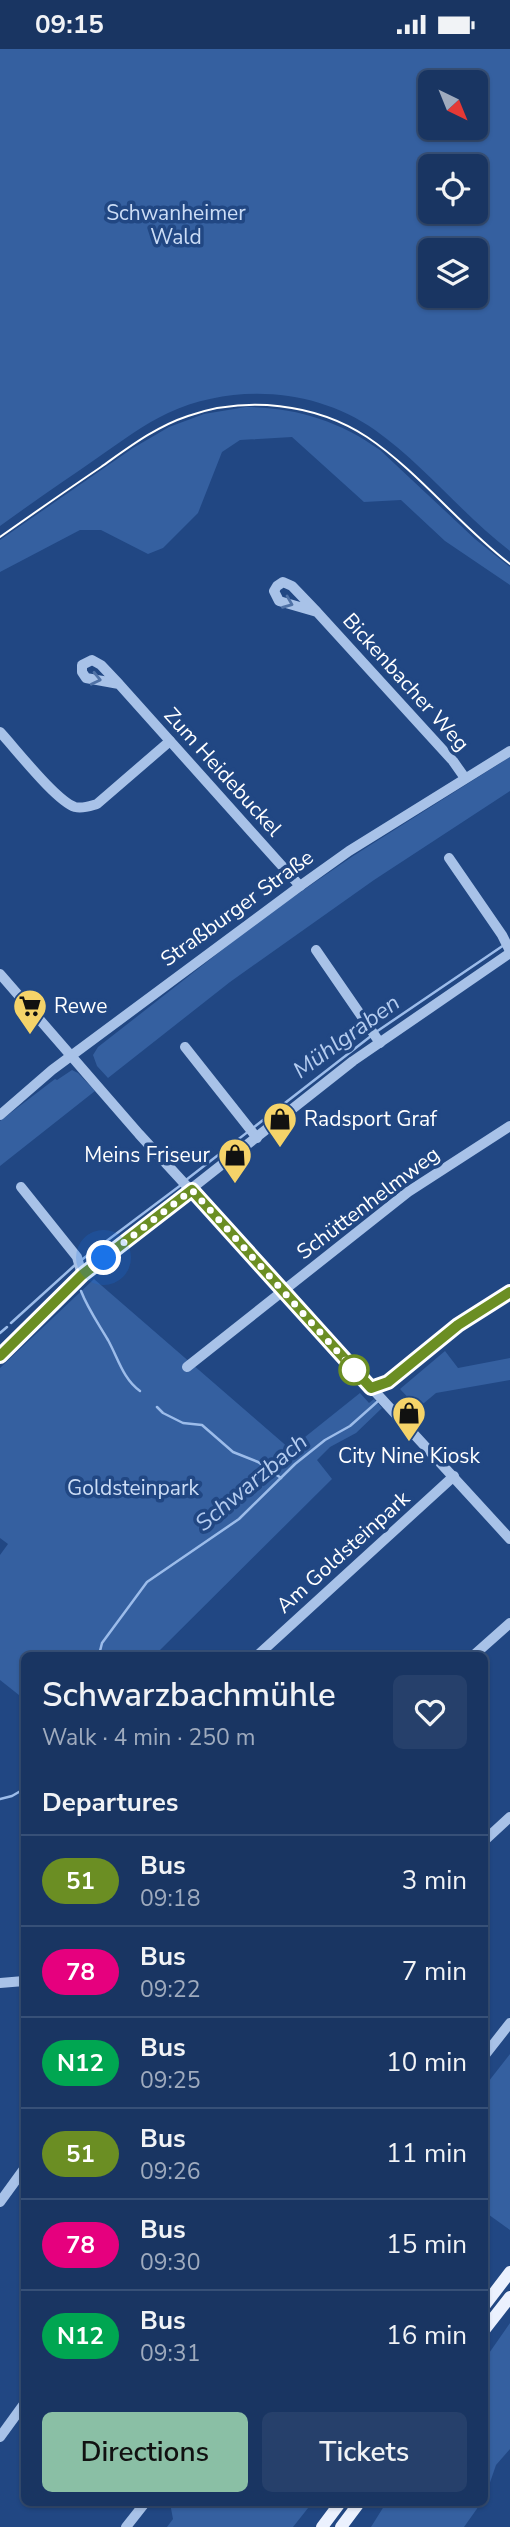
<!DOCTYPE html>
<meta charset="utf-8">
<style>
:root{--surface:#193562;--page:#26406b;--text:#f1f3f6;--muted:#9fabbe;--line:#375077;--accent:#8abfa5}
body{margin:0;font-family:"Nunito Sans",sans-serif;background:var(--page);color:var(--text);height:100vh;display:flex;flex-direction:column;font-size:26px;white-space:nowrap}
*{box-sizing:border-box;margin:0}
p{font-size:23px;color:var(--muted)}
.icon{flex:none;width:38px;height:38px;fill:none;stroke:currentColor;stroke-width:2;stroke-linecap:round;stroke-linejoin:round}
.map{position:relative;flex:1;overflow:hidden}
.sheet{position:absolute;left:21px;top:1603px;width:467px;height:854px;display:flex;flex-direction:column;background:var(--surface);border-radius:10px;box-shadow:0 2px 5px #0004,0 0 0 2px var(--line)}
.sheet>*{flex:none}
.badge{padding:0 14px;border-radius:23px;font-size:24px;line-height:46px}
.needle{width:46px;rotate:137deg}
.buttons{position:absolute;left:418px;top:21px;display:grid;gap:14px}
.buttons a{display:grid;place-items:center;width:70px;height:70px;border-radius:10px;background:var(--surface);box-shadow:0 2px 5px #0004,0 0 0 2px var(--line);font-size:35px}
.you{position:absolute;width:35px;height:35px;margin:-18px;border:5px solid #fff;border-radius:50%;background:#1a73e8;box-shadow:0 0 0 10px #1a73e833}
.map>.badge{position:absolute;translate:-50% -50%;box-shadow:0 0 0 4px #fff}
h2{padding:0 21px;font-size:26px;line-height:63px}
.round{display:grid;place-items:center;flex:none;width:74px;height:74px;border-radius:10px;background:var(--page)}
.headline{display:flex;align-items:center;justify-content:space-between;height:119px;padding:0 21px}
h1{font-size:33px;font-weight:600;line-height:52px}
.primary-button{display:flex;gap:14px;margin-top:auto;padding:14px 21px}
.primary-button a{flex:1;height:80px;border-radius:10px;background:var(--accent);color:#111;font-size:28px;font-weight:600;line-height:80px;text-align:center}
.primary-button a+a{background:var(--page);color:var(--text)}
ul{padding:0;list-style:none}
li{display:flex;align-items:center;gap:21px;height:91px;padding:0 21px;border-top:2px solid var(--line)}
li div{flex:1}
li b{display:block;font-size:26px}
li em{font-style:normal}
li .badge{min-width:77px;font-weight:700;text-align:center}
.status{display:flex;justify-content:space-between;align-items:center;height:49px;padding:0 35px;background:var(--surface);direction:ltr}
.status svg{height:19px;fill:currentColor}
.map>svg:first-child{display:block}
</style>
<div class="status"><b>09:15</b><svg viewBox="0 0 49 12"><path d="M0 12V9h3v3zM5 12V6h3v6zM10 12V3h3v9zM15 12V0h3v12zM26 1h20v11H26zM47 4h2v5h-2z"/></svg></div>
<div class="map">
<svg width="510" height="2478" viewBox="0 0 510 2478">
<rect width="100%" height="100%" fill="#214783"/>
<g fill="#3560a0" fill-rule="evenodd">
<path d="M0 0H510V502C462 465 424 416 375 381 315 339 234 334 168 364 144 375 122 392 100 407 67 430 33 453 0 477ZM430 33H476V79H430ZM430 117H476V163H430ZM430 201H476V247H430Z"/>
<path d="M246 358C295 358 340 372 380 401L475 490 510 518V536L445 492 401 451 364 453 292 388 240 391 222 403 198 464 163 499 148 505 101 481H80L0 523V491L133 399 169 378 204 365Z"/>
<polygon points="510,708 510,742 374,831 230,933 108,1029 97,1017 93,1006 98,998 267,866 353,807"/>
<polygon points="72,1021 78,1024 95,1042 0,1117 0,1072 55,1030 57,1031"/>
<polygon points="94,1230 290,1400 360,1344 369,1354 374,1350 382,1359 356,1384 330,1398 317,1411 332,1430 155,1606 24,1606 24,1650 0,1631 0,1506 8,1495 0,1489 0,1319"/>
<polygon points="445,1302 458,1319 510,1309 510,1331 436,1344 418,1359 400,1340"/>
<polygon points="510,2005 510,2181 485,2163 485,2037"/>
<polygon points="510,2274 510,2400 496,2416 485,2448 485,2310"/>
<polygon points="170,2454 312,2454 293,2478 167,2478 173,2470"/>
<polygon points="386,2454 481,2454 464,2478 371,2478"/>
</g>
<g fill="none" stroke-linecap="round" stroke-linejoin="round">
<g stroke="#9cbcea" stroke-width="2.5">
<polyline points="376,983 504,896"/>
<polyline points="186,1131 371,987"/>
<polyline points="80,1212 181,1136"/>
<path d="M81 1242C88 1260 98 1274 108 1291 118 1309 123 1330 140 1342"/>
<polyline points="11,1274 75,1216"/>
<polyline points="0,1284 7,1278"/>
<polyline points="157,1358 163,1364 183,1374 202,1376 233,1403 258,1413 281,1429"/>
<polyline points="99,1606 102,1594 147,1533 239,1470 295,1415 325,1391 350,1377 377,1353"/>
<polyline points="0,1750 12,1747 24,1740"/>
</g>
<g stroke="#a8c2e8" stroke-width="10">
<polyline points="317,563 279,552 274,542 277,537 283,533 292,537 317,563 453,712 465,729"/>
<polyline points="119,635 86,629 82,623 82,616 92,611 101,616 119,635 300,837"/>
<path d="M0 683C15 699 56 752 75 758 83 760 90 757 97 755L170 692"/>
<polyline points="449,809 502,886 510,902"/>
<polyline points="316,901 380,994"/>
<polyline points="0,925 139,1085 510,1490"/>
<polyline points="185,998 257,1089"/>
<polyline points="0,1066 52,1021 300,837 349,802 510,702"/>
<polyline points="21,1138 77,1208 82,1226"/>
<polyline points="0,1307 82,1226 353,1012 510,904"/>
<polyline points="187,1318 408,1143 510,1077"/>
<polyline points="371,1339 388,1333 458,1276 510,1243"/>
<polyline points="258,1606 454,1427"/>
<polyline points="474,1606 510,1574"/>
<polyline points="485,1791 510,1768"/>
<polyline points="0,1934 24,1932"/>
<polyline points="485,2006 510,1974"/>
<polyline points="0,2153 24,2120"/>
<polyline points="0,2388 24,2355"/>
<polyline points="126,2478 145,2454"/>
</g>
<g stroke="#ebf1fe" stroke-width="12">
<polyline points="485,2256 510,2223"/>
<polyline points="485,2280 510,2248"/>
<polyline points="322,2478 340,2454"/>
<polyline points="341,2478 359,2454"/>
</g>
<path stroke="#fff" stroke-width="2" d="M0 488C34 464 67 441 101 418 128 399 155 378 188 367 246 347 315 354 367 388 418 422 460 477 510 515"/>
</g>
<defs><path id="oneway-chevron" d="M-2-3.5L2.5 0L-2 3.5" fill="none" stroke-width="1.6" stroke-linecap="round" stroke-linejoin="round" transform="scale(1.75)"/></defs>
<g stroke="#5072a6">
<use href="#oneway-chevron" transform="translate(288 554) rotate(22)"/>
<use href="#oneway-chevron" transform="translate(96 630) rotate(13)"/>
</g>
<g fill="none" stroke-linecap="round" stroke-linejoin="round">
<g stroke="#fff" stroke-width="16">
<polyline id="line" points="0,1307 82,1226 192,1141 371,1339 388,1333 458,1276 510,1243"/>
</g>
<use href="#line" stroke="#6b8e23" stroke-width="10"/>
<polyline stroke="#fff" stroke-width="7" stroke-dasharray="0 12.6" points="104,1209 192,1141 354,1321"/>
</g>
<defs>
<g id="supermarket-pin" transform="scale(1.75)"><path d="M0 17L-7.5 6A9.5 9.5 0 1 1 7.5 6Z" fill="#f5d369" stroke="#214783"/><path d="M-6-5.5h2.5l.6 2H6L4.5 2H-2.5L-4.4-4H-6ZM-1.5 3.2a1.3 1.3 0 1 0 .1 0ZM3 3.2a1.3 1.3 0 1 0 .1 0Z" fill="#111"/></g>
<g id="shop-pin" transform="scale(1.75)"><path d="M0 17L-7.5 6A9.5 9.5 0 1 1 7.5 6Z" fill="#f5d369" stroke="#214783"/><path d="M-5-2.5h2.3a2.7 3.5 0 0 1 5.4 0H5L5.5 6h-11ZM-1.5-2.5h3a1.5 2.3 0 0 0-3 0Z" fill="#111"/></g>
</defs>
<g fill-rule="evenodd">
<use href="#supermarket-pin" x="30" y="957"/>
<use href="#shop-pin" x="280" y="1070"/>
<use href="#shop-pin" x="235" y="1106"/>
<use href="#shop-pin" x="409" y="1364"/>
</g>
<circle fill="#fff" stroke="#6b8e23" stroke-width="3.5" cx="354" cy="1321" r="14"/>
<g text-anchor="middle" stroke-width="7" stroke-linejoin="round" paint-order="stroke">
<g font-size="21" fill="#ccddf6" stroke="#214783">
<text x="176" y="171">Schwanheimer<tspan x="176" dy="24">Wald</tspan></text>
<text x="133" y="1446">Goldsteinpark</text>
</g>
<g font-size="21" fill="#fff" stroke="#214783">
<text transform="translate(406 633) rotate(48)" y="7">Bickenbacher Weg</text>
<text transform="translate(223 723) rotate(48)" y="7">Zum Heidebuckel</text>
<text transform="translate(237 859) rotate(-36)" y="7">Straßburger Straße</text>
<text transform="translate(368 1154) rotate(-37)" y="7">Schüttenhelmweg</text>
<text transform="translate(343 1503) rotate(-42)" y="7">Am Goldsteinpark</text>
</g>
<g font-size="21" fill="#fff" stroke="#214783" text-anchor="start">
<text x="54" y="964">Rewe</text>
<text x="304" y="1077">Radsport Graf</text>
<text x="210" y="1113" text-anchor="end">Meins Friseur</text>
<text x="409" y="1414" text-anchor="middle">City Nine Kiosk</text>
</g>
<g font-size="23" font-style="italic" fill="#b4ccf0" stroke="#214783">
<text transform="translate(346 987) rotate(-36)" y="8">Mühlgraben</text>
<text transform="translate(251 1433) rotate(-40)" y="8">Schwarzbach</text>
</g>
</g>
</svg>
<div class="buttons">
<a><svg class="needle" viewBox="-14 -14 28 28"><path d="M0-13l5 13h-10z" fill="#e53935"/><path d="M0 13l5-13h-10z" fill="#9fabbe"/></svg></a>
<a><svg class="icon" aria-label="locate" viewBox="0 0 24 24"><circle cx="12" cy="12" r="6"/><path d="M12 2v4M12 18v4M2 12h4M18 12h4"/></svg></a>
<a><svg class="icon" aria-label="layers" viewBox="0 0 24 24"><path d="M12 4l9 5-9 5-9-5zM3 14l9 5 9-5"/></svg></a>
</div>
<div class="you" style="left:104px;top:1209px"></div>
<section class="sheet">
<div class="headline"><div><h1>Schwarzbachmühle</h1><p>Walk · 4 min · 250 m</p></div><a class="round"><svg class="icon" aria-label="heart" viewBox="0 0 24 24"><path d="M12 20l-8-8c-3-5 5-10 8-4 3-6 11-1 8 4z"/></svg></a></div>
<h2>Departures</h2>
<ul>
<li><span class="badge" style="background:#6b8e23;color:#fff">51</span><div><b>Bus</b><p>09:18</p></div><em>3 min</em></li>
<li><span class="badge" style="background:#e6007e;color:#fff">78</span><div><b>Bus</b><p>09:22</p></div><em>7 min</em></li>
<li><span class="badge" style="background:#00a651;color:#fff">N12</span><div><b>Bus</b><p>09:25</p></div><em>10 min</em></li>
<li><span class="badge" style="background:#6b8e23;color:#fff">51</span><div><b>Bus</b><p>09:26</p></div><em>11 min</em></li>
<li><span class="badge" style="background:#e6007e;color:#fff">78</span><div><b>Bus</b><p>09:30</p></div><em>15 min</em></li>
<li><span class="badge" style="background:#00a651;color:#fff">N12</span><div><b>Bus</b><p>09:31</p></div><em>16 min</em></li>
</ul>
<div class="primary-button"><a>Directions</a><a>Tickets</a></div>
</section>
</div>
